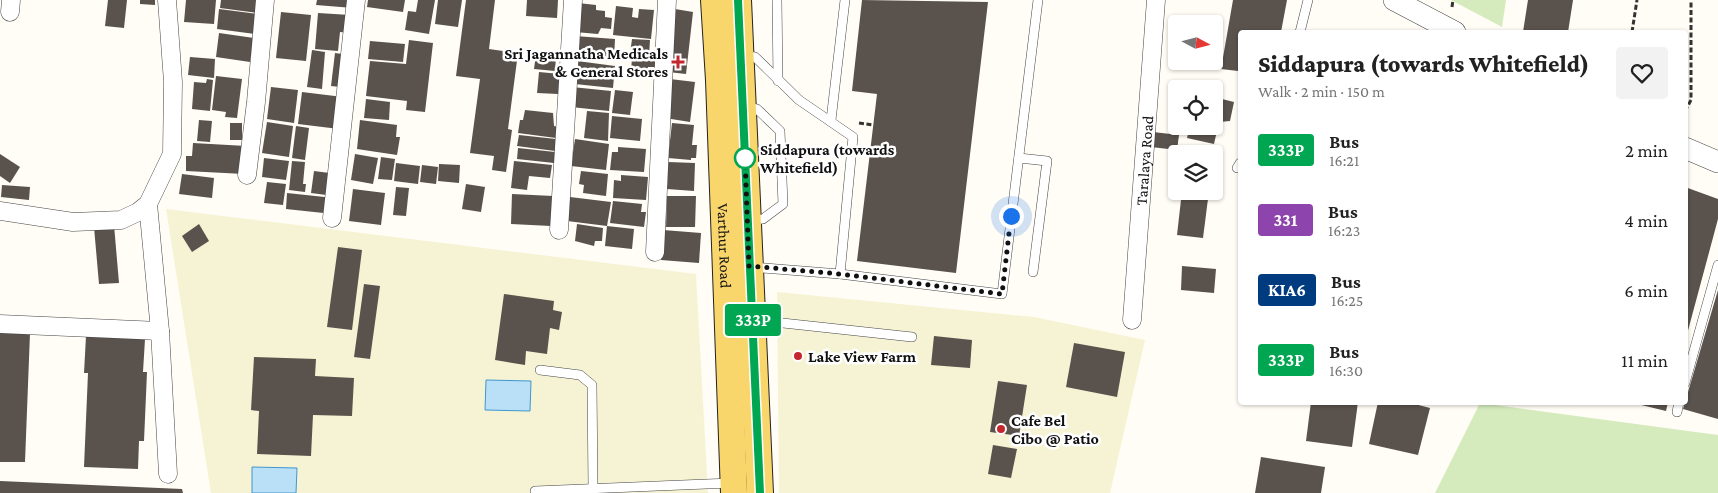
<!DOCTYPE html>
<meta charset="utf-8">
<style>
:root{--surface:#fff;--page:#f2f2f2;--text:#222;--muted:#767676}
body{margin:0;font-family:"Crimson Pro",serif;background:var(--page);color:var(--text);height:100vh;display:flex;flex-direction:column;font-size:19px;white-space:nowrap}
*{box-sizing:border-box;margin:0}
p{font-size:16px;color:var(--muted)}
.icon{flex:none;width:28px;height:28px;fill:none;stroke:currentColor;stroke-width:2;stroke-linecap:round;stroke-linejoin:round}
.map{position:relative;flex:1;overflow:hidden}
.sheet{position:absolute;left:1238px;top:30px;width:450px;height:375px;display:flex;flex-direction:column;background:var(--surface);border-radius:5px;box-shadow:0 1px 4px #0004}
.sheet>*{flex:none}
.badge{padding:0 10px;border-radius:4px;font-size:18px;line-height:32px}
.needle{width:32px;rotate:97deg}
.buttons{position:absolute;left:1168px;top:15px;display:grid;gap:10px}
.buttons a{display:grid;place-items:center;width:55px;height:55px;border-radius:5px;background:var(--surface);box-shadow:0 1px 4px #0004;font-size:25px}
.you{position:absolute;width:25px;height:25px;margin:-12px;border:4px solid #fff;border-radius:50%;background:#1a73e8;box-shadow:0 0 0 8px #1a73e833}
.map>.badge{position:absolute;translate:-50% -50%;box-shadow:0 0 0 2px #fff}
.round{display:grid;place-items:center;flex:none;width:52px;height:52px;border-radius:5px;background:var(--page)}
.overview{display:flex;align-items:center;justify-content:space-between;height:85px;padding:0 20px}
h1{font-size:24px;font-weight:800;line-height:38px}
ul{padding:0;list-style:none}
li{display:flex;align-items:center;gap:15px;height:70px;padding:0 20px}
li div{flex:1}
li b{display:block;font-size:19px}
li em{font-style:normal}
li .badge{min-width:55px;font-weight:700;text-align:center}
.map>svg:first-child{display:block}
</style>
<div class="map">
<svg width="1718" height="493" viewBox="0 0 1718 493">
<rect width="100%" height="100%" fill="#fffdf5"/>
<g fill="#f6f3d4">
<polygon points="166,209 696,274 708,493 211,493"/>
<polygon points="777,292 1034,317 1145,340 1110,493 779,493"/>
</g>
<g fill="#d5ebbd">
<polygon points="1451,0 1506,0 1502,27"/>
<polygon points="1480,403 1718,435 1718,493 1435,493"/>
</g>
<g fill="#b9e0f7" stroke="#3f96cf">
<polygon points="486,380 531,381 530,411 485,410"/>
<polygon points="252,467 297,468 296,493 252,493"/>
</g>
<g fill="#5a524d">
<polygon points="108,0 127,0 124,28 105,26"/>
<polygon points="140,0 155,0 155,5 140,4"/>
<polygon points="186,0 216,0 214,24 184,22"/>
<polygon points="221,0 259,0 257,13 220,8"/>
<polygon points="317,0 354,0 353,8 316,5"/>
<polygon points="368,0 405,0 403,12 367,7"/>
<polygon points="418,0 435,0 429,34 405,30 408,11 416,12"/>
<polygon points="438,0 462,0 458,27 435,24"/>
<polygon points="466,0 495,0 489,49 518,53 508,129 512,130 506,172 492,170 494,156 470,153 480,79 456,76"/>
<polygon points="527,0 558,0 557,18 526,16"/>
<polygon points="862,0 988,2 956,273 857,261 877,94 852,91"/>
<polygon points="1233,0 1287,0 1281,32 1240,32 1238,71 1221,69"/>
<polygon points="1528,0 1573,0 1568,32 1523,32"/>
<polygon points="578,3 596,5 596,10 605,11 605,17 612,18 611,29 601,28 598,34 575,32"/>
<polygon points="616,6 633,8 632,17 638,18 639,9 654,10 651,39 613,35"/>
<polygon points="219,9 258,14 255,34 217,29"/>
<polygon points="675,9 693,12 686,74 668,72"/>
<polygon points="281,12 311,15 306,61 276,58"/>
<polygon points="318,13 350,15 349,33 340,32 338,51 315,49"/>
<polygon points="219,33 254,38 250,62 216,57"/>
<polygon points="575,36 615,39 614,59 574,57"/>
<polygon points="632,39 650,40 649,56 630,54"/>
<polygon points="409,40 433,43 425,112 406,110 407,101 366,96 370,61 406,64"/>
<polygon points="370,41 405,44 403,62 368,59"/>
<polygon points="312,50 325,52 322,89 307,87"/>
<polygon points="335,53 349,55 340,87 331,86"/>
<polygon points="536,54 556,56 555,71 534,69"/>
<polygon points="190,57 215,59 214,78 188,75"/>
<polygon points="632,57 656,59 655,67 648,67 647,73 631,72"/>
<polygon points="577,61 615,66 613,88 575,84"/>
<polygon points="539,72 560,74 558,94 537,93"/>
<polygon points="216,76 242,79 237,118 225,117 226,112 212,110"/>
<polygon points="207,79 213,80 210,111 192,109 194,82 206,83"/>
<polygon points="670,79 695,82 690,122 665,118"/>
<polygon points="271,87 298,90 294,123 267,119"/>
<polygon points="572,87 611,91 609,111 571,107"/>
<polygon points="615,90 633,92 630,115 612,113"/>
<polygon points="302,92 343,97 339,129 298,124"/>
<polygon points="1214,97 1234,102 1230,121 1219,122 1214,144 1187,138 1190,126 1214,126"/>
<polygon points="366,99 390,102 389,120 364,118"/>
<polygon points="525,110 553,113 554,126 558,127 556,138 518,133 520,120 523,120"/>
<polygon points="587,111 609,113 608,141 584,138"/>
<polygon points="612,116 642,119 640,141 610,138"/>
<polygon points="199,120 212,121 210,142 197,141"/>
<polygon points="360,120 397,125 396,137 400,137 397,155 357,149"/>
<polygon points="267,122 293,126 289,157 262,153"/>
<rect x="230" y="123" width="12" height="17"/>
<polygon points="672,123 694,125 692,145 697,145 696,158 691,158 691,160 668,158"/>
<polygon points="296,126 309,128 305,160 292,158"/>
<polygon points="1153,132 1179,135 1177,150 1151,147"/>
<polygon points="519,135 556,139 555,151 517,146"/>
<polygon points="575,139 609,144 606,170 571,166"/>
<polygon points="193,143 246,146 244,174 186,171 186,156 192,156"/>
<polygon points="618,147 646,149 644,172 610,170 612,152 618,152"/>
<polygon points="518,148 555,152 554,163 517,159"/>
<polygon points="0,154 20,167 10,183 0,176"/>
<polygon points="355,154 378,158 373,184 351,180"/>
<polygon points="381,157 395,159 392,180 378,179"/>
<polygon points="264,158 289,161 286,180 262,177"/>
<polygon points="292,161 305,162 303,184 306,184 305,192 289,190"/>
<polygon points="514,161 552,165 550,178 529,176 527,190 511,188"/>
<polygon points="668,162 695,163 694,191 667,189"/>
<polygon points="396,163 420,166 418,184 394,181"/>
<polygon points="439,164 460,165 459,183 438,181"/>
<polygon points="422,165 438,167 436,184 420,182"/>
<polygon points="314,171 337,174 334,196 311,193"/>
<polygon points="581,171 608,174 606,196 583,193 584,185 579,184"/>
<polygon points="182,174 214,178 212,198 179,194"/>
<polygon points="621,175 648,177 646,200 613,198 614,180 621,181"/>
<polygon points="267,182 286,184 283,205 264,203"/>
<polygon points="466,184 485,187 481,212 462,209"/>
<polygon points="2,185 30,187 29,200 1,197"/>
<polygon points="396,187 409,188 406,216 393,215"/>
<polygon points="1685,187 1718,199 1718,219 1686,338"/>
<polygon points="353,189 385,193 381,225 349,221"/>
<polygon points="1182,191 1209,191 1203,238 1177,235"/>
<polygon points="287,193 334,198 333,214 286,209"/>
<polygon points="512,194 553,196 551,226 511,224"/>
<polygon points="667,196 696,196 695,227 666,227"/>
<polygon points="570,197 611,202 607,226 567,221"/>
<polygon points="613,201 642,204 641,212 646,212 644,227 610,223"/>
<polygon points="199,224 209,241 192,252 182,236"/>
<polygon points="577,224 603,228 602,241 595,241 594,246 575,241"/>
<polygon points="114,225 119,283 99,284 94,227"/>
<polygon points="607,226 634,229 632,249 605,246"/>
<polygon points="663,230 701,233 699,263 661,260"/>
<polygon points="338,247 362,250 352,330 327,327"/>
<polygon points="1182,266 1216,269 1214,293 1181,290"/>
<polygon points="364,284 380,286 370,359 354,357"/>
<polygon points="1718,290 1718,419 1683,409"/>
<polygon points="504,294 554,301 553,310 562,312 559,330 550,328 547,354 526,351 525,365 495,360"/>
<polygon points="0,332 30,333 25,462 0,462"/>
<polygon points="86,336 145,339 143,372 147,372 144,441 139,441 138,469 84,467 88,373 84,373"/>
<polygon points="934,336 972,340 970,368 931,365"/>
<polygon points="1074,343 1125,352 1117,397 1066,387"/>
<polygon points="254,357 316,359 315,376 354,378 352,416 313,415 311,456 257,454 259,411 251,410"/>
<polygon points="998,381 1027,385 1019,436 990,432"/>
<polygon points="1311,402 1358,402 1352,447 1306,441"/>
<polygon points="1378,402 1407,402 1430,408 1418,455 1369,444"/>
<polygon points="1629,402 1668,402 1666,411"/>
<polygon points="993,445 1017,449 1011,478 988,474"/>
<polygon points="1261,457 1325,467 1321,493 1255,493"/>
<polygon points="0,481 182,489 183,493 0,493"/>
</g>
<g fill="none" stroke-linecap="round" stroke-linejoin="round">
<g stroke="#444" stroke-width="10">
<g id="service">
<polyline points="777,0 778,81"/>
<polyline points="1300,32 1308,0"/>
<polyline points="742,55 755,57 799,100 853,137 840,274 751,267"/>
<polyline points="746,107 757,109 780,131 783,204 763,219 750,220"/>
<polyline points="831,120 845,0"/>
<polyline points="1019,158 1047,161 1033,272"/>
<polyline points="1237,168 1240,163"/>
<polyline points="840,274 1002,294 1038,0"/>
<polyline points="755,320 912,337"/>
<polyline points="540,370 580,375 592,385 593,488"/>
<polyline points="1685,383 1718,265"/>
<polyline points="1677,412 1679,402"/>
<polyline points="535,491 731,483"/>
</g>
</g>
<g stroke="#444" stroke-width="19">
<g id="minor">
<polyline points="10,12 11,0"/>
<polyline points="247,175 256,102 265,0"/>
<polyline points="148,204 160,331 168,474"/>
<polyline points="0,211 73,222 121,220 138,212 148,204 172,154 173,82 167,0"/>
<polyline points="332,218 356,0"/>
<polyline points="559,230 573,0"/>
<polyline points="655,252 667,0"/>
<path id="s1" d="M1132 320 1156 0"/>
<polyline points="0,324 160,331"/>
</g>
</g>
<g stroke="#444" stroke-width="22">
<g id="tertiary">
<polyline points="1394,0 1455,32"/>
<polyline points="1685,148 1718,162"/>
</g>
</g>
<g stroke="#222" stroke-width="28">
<g id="primary">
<path id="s2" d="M714 0 719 80 734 493"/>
<polyline points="738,0 760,493"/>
</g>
</g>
<g stroke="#333" stroke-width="3" stroke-dasharray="5 2.5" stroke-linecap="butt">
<polyline points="1452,7 1453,0"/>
<polyline points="1632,32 1637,0"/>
<polyline points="1685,111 1691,100 1691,0"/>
<polyline points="859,123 873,125"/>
</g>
<use href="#service" stroke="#fff" stroke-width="9"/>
<use href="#minor" stroke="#fff" stroke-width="18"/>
<use href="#tertiary" stroke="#fff" stroke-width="21"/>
<use href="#primary" stroke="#f9d66b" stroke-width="26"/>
</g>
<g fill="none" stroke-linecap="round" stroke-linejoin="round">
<g stroke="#fff" stroke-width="11">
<polyline id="line" points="738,0 760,493"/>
</g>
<use href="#line" stroke="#00a651" stroke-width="8"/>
<polyline stroke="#111" stroke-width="5" stroke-dasharray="0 9" points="745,158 749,266 840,274 1002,294 1011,216"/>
</g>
<g fill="#c4262e" stroke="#fff" stroke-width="2">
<path d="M675.5 54.5h5v5h5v5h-5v5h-5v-5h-5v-5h5z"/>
<circle cx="798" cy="356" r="5"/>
<circle cx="1001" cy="429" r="5"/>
</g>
<circle fill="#fff" stroke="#00a651" stroke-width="2.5" cx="745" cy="158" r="10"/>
<g text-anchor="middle" stroke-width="5" stroke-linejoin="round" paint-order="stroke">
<g font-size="16" font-weight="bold" fill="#111" stroke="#fff" text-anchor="start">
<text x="668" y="59" text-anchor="end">Sri Jagannatha Medicals<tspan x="668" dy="18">&amp; General Stores</tspan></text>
<text x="808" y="362">Lake View Farm</text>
<text x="1011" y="426">Cafe Bel<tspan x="1011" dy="18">Cibo @ Patio</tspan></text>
</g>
<g font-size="16" font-weight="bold" fill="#111" stroke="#fff" text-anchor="start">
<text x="760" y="155">Siddapura (towards<tspan x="760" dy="18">Whitefield)</tspan></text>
</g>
<g font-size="16" fill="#111" stroke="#fff">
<text dy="6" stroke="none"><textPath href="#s1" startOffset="160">Taralaya Road</textPath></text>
<text dy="6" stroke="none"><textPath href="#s2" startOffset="246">Varthur Road</textPath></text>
</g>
</g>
</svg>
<div class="buttons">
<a><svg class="needle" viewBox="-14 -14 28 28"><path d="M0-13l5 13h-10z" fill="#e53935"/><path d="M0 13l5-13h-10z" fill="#767676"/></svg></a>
<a><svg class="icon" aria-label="locate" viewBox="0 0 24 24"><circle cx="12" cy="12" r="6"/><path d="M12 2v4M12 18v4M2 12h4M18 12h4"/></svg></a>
<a><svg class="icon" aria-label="layers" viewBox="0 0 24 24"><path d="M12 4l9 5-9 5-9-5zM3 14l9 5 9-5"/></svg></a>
</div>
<div class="you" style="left:1011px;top:216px"></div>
<b class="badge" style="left:753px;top:320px;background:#00a651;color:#fff">333P</b>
<section class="sheet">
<div class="overview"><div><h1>Siddapura (towards Whitefield)</h1><p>Walk · 2 min · 150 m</p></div><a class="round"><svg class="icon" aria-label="heart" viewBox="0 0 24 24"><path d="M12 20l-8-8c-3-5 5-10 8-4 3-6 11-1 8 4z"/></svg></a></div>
<ul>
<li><span class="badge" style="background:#00a651;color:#fff">333P</span><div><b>Bus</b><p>16:21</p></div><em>2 min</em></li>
<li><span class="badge" style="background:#8e44ad;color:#fff">331</span><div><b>Bus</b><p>16:23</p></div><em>4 min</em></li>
<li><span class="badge" style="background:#003b80;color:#fff">KIA6</span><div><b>Bus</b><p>16:25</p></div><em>6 min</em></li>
<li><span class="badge" style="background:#00a651;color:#fff">333P</span><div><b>Bus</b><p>16:30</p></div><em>11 min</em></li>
</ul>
</section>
</div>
